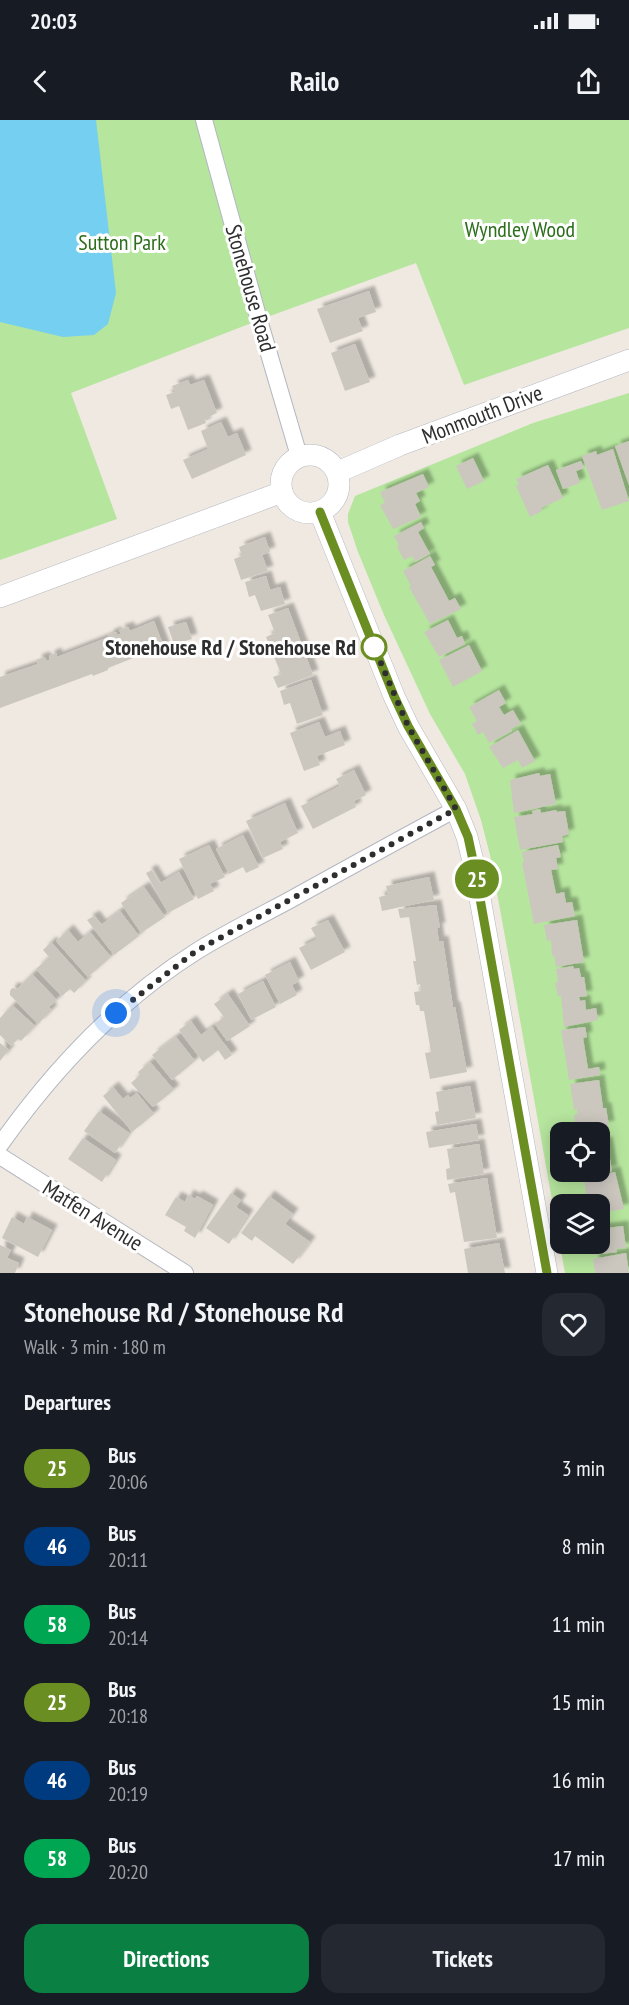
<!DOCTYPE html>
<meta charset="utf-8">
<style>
:root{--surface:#171b24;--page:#242831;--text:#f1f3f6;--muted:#9ea1a6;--accent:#0b8043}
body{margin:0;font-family:"PT Sans Narrow",sans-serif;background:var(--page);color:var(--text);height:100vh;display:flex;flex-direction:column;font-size:22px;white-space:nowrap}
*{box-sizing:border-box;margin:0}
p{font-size:20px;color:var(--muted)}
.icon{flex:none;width:33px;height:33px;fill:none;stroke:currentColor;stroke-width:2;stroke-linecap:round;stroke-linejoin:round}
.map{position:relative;height:1153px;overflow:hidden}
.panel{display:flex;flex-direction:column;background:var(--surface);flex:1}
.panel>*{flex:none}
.badge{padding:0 12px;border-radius:20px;font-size:21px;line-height:39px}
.fabs{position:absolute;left:550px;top:1002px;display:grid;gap:12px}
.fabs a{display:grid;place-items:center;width:60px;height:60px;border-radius:12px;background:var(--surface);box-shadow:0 3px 15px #0003;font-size:30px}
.you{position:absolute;width:30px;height:30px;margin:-15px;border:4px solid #fff;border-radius:50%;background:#1a73e8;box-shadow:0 0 0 9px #1a73e833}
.map>.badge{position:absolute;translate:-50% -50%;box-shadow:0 0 0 3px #fff}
h2{padding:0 24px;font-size:22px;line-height:54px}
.round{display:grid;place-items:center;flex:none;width:63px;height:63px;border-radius:18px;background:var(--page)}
.overview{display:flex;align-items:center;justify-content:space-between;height:102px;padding:0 24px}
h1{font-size:28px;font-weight:700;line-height:45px}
.action{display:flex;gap:12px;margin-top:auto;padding:12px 24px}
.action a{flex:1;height:69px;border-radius:18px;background:var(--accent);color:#fff;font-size:24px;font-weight:700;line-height:69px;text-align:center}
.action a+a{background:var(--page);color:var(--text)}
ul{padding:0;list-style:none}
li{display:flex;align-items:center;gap:18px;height:78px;padding:0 24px}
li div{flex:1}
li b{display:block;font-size:22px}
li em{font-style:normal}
li .badge{min-width:66px;font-weight:700;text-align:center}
.status{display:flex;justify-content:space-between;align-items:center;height:42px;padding:0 30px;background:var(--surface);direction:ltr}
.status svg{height:16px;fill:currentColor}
header{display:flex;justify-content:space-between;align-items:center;height:78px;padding:0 24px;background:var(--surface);font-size:27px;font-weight:700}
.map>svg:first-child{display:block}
</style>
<div class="status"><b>20:03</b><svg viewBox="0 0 49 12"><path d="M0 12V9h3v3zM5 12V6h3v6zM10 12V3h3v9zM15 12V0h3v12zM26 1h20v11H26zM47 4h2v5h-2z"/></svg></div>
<header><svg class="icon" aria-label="back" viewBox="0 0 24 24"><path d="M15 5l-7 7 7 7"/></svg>Railo<svg class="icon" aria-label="share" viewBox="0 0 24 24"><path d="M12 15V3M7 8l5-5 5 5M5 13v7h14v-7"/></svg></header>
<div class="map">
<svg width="629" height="1153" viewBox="0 0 629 1153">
<defs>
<filter id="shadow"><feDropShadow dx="5.5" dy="-5.5" stdDeviation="1.5" flood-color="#0004"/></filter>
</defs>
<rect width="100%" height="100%" fill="#efe9e1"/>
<g fill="#b6e59e" fill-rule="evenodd">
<polygon points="0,0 629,0 629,208 464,265 416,143 259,200 71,273 117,399 0,440"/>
<path d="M629 273V1153H565L512 855 490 735 481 700 465 654 430 594 384 495 358 432 348 402V394L355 376 533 303ZM561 1012H600V1052H561ZM561 1084H600V1124H561Z"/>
</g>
<polygon fill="#75cff0" points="0,0 96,0 116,173 108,204 94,215 63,217 0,202"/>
<g fill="#cbc7bf" filter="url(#shadow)">
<polygon points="369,171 376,192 358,198 363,211 330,223 317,189"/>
<polygon points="355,224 370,262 345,271 331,233"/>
<polygon points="188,260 190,265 204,260 217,293 204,299 206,303 188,310 179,286 171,289 166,275 175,272 172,266"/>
<polygon points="221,302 228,317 237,313 246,335 192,359 183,340 208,329 201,311"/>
<polygon points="629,321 629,365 615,326"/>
<polygon points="613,329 629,381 602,390 582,336 596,331 597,335"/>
<polygon points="473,338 484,361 467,369 456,346"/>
<polygon points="581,341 584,348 576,351 580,363 563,369 556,350"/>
<polygon points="548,345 563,378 541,388 542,391 530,397 516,366 519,364 516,359"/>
<polygon points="423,354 429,367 416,373 420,381 415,384 421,397 393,409 380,385 385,383 380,372"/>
<polygon points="421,402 424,408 418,412 430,434 415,442 412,436 404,440 397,427 399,425 394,416"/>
<polygon points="265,417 270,432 262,435 268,451 241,460 234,439 242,436 239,427"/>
<polygon points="430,436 435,445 431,447 449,481 455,478 461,489 430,504 409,467 411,466 403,451"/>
<polygon points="266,456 270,470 280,467 285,484 261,491 255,475 249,477 245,462"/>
<polygon points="288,488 313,555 278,568 273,557 281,554 266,517 275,513 268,495"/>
<polygon points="448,500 457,518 462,516 465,524 439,537 424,512"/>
<polygon points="154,501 165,530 149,536 148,534 141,535 108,548 108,550 93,556 92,554 0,588 0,557 38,544 36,540 44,537 47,541 50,540 49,536 56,533 57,537 109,517 108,515 116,512 117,515 121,514 119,510 128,507 130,511"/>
<polygon points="186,502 192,519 174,524 168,507"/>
<polygon points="469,525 482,551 453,567 439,540"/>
<polygon points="311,560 323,595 297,604 290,583 284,585 280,571"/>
<polygon points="499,570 506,583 499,587 504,595 513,590 521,604 511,609 512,611 489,623 483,612 478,615 472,604 477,601 469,587"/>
<polygon points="319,602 325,617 340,611 345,625 317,636 320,645 304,651 290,613"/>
<polygon points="518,610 535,641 522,648 518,640 503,648 489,627"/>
<polygon points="354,650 366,675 354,681 356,687 313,709 301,686 340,666 336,659"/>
<polygon points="539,653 540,656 550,654 556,684 514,693 510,660"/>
<polygon points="285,683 298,713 280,722 283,729 263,738 246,701"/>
<polygon points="540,689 541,693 556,690 557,692 565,691 569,714 562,716 563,722 520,730 514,697 533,694 532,691"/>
<polygon points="243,715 259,747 246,753 243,747 229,754 216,729"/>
<polygon points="209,725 225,757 210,764 214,771 198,779 179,739"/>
<polygon points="558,725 561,737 556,738 558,749 551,750 556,774 564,772 566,783 572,782 575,796 534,804 522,743 524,742 522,732"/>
<polygon points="152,750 160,763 179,752 194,779 168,793 146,753"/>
<polygon points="429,757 434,780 382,791 379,777 388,775 386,766"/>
<polygon points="144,767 165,797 141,813 121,783"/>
<polygon points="436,785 440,808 437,808 439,822 443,821 453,887 455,887 467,952 430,959 425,933 431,932 424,891 420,891 419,885 416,885 414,872 421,871 420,864 417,865 415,852 413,841 416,841 409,797 400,798 398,789"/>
<polygon points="120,791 139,816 114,835 87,800 94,796 101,805"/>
<polygon points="328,800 345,832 311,850 299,828 317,819 311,808"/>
<polygon points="577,800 584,842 556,847 554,835 552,836 551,820 547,821 544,805"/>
<polygon points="68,810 78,822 90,812 111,837 88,857 56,821"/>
<polygon points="51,822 86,861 74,873 70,869 62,876 36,849 49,837 43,830"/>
<polygon points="290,842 299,861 292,865 297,875 280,884 265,855"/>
<polygon points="573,846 574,849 579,848 581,857 584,857 587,876 579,877 580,881 585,880 586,890 596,888 598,900 564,907 561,876 558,876 555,863 558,862 556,849"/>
<polygon points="32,854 57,880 49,887 52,890 38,904 10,875 10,871 12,868 17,869"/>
<polygon points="263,861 276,887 251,900 238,874"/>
<polygon points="228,874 250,906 227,921 215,904 224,897 214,884"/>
<polygon points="12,885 35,906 21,921 18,919 11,926 0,915 0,898"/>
<polygon points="191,901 201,915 212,907 232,935 225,940 218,930 203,942 179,910"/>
<polygon points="585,907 587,917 583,918 588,949 599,947 600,955 569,960 561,910"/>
<polygon points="176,917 195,941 172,960 152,935"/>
<polygon points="0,923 9,930 0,941"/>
<polygon points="150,942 174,970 153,987 131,963 140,955 138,952"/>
<polygon points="599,960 603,988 606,988 609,1006 576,1011 574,995 577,994 577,989 574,990 570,964"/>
<polygon points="470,966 476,998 437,1005 435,992 439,991 436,972"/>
<polygon points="113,967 123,979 128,975 130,978 137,973 154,994 132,1012 103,976"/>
<polygon points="99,991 129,1013 115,1033 84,1011"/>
<polygon points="476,1004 479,1020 429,1028 426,1012"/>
<polygon points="83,1018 116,1040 102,1062 68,1039"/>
<polygon points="607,1022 612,1051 585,1056 584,1052 600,1052 600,1023"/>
<polygon points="479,1024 484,1054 447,1060 446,1049 450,1048 447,1029"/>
<polygon points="615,1052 624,1089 600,1093 600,1084 588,1084 587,1081 585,1082 584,1074 586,1073 584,1058"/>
<polygon points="487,1058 497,1118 464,1122 455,1072 450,1073 448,1064"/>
<polygon points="231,1073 241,1080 236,1087 248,1095 229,1124 206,1108"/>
<polygon points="188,1075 195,1079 197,1076 213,1085 195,1118 184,1111 186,1107 165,1095 176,1077 185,1082"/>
<polygon points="269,1076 293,1094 285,1104 310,1122 293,1144 255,1116 252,1121 241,1113"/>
<polygon points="12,1097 24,1104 27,1097 52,1110 38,1137 2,1118"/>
<polygon points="623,1106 626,1128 616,1129 617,1132 591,1135 589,1124 600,1124 600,1109"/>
<polygon points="499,1123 505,1153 468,1153 464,1129"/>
<polygon points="0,1125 11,1130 7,1138 19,1143 15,1153 0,1153"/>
<polygon points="626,1133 629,1153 595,1153 593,1139"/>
</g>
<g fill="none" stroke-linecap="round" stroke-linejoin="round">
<g stroke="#b4b7c1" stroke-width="18">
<g id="minor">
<polyline points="204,0 259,200 299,336"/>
<path d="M0 1025C53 950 119 880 197 831 226 813 258 797 288 781 344 750 400 719 456 689"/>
<polyline points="0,1036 185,1153"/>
</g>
</g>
<g stroke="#b4b7c1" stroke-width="22">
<g id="tertiary">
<circle cx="310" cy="364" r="29"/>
<polyline points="338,352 400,325 629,240"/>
<polyline points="320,392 394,576 408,606 456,689 467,717 474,745 547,1153"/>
<polyline points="0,477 282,372"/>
</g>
</g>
<use href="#minor" stroke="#fff" stroke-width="16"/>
<use href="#tertiary" stroke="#fff" stroke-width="21"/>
</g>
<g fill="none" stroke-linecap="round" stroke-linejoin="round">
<g stroke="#fff" stroke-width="14">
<polyline id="line" points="320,392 394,576 408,606 456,689 468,717 474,745 547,1153"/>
</g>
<use href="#line" stroke="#6b8e23" stroke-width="9"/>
<polyline stroke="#2e2e2e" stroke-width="6" stroke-dasharray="0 10.8" points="116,893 196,831 456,689 408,606 374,527"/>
</g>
<circle fill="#fff" stroke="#6b8e23" stroke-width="3" cx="374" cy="527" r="12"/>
<g text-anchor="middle" stroke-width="6" stroke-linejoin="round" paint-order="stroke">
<g font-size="22" fill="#2c6e1b" stroke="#fff">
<text x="520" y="117">Wyndley Wood</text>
<text x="122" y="130">Sutton Park</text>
</g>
<g font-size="22" fill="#2e2e2e" stroke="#fff">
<text transform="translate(251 168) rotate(74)" y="8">Stonehouse Road</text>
<text transform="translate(482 294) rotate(-21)" y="8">Monmouth Drive</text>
<text transform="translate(93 1095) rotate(32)" y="8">Matfen Avenue</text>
</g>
<g font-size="22" font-weight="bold" fill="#2e2e2e" stroke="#fff" text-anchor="end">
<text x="356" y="535">Stonehouse Rd / Stonehouse Rd</text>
</g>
</g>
</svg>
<div class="fabs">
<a><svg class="icon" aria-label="locate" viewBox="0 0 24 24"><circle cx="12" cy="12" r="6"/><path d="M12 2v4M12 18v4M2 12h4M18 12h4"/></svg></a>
<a><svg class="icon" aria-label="layers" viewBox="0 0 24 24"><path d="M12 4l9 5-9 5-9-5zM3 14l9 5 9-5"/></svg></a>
</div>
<div class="you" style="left:116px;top:893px"></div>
<b class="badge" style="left:477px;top:759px;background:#6b8e23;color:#fff">25</b>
</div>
<section class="panel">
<div class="overview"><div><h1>Stonehouse Rd / Stonehouse Rd</h1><p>Walk · 3 min · 180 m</p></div><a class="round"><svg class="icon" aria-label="heart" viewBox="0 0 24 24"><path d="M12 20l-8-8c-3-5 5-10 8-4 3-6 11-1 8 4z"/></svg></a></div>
<h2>Departures</h2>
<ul>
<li><span class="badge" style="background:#6b8e23;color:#fff">25</span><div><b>Bus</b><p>20:06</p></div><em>3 min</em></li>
<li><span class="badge" style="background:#003b80;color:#fff">46</span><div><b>Bus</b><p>20:11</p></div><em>8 min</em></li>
<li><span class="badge" style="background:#00a651;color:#fff">58</span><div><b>Bus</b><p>20:14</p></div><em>11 min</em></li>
<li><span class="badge" style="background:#6b8e23;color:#fff">25</span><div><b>Bus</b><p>20:18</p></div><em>15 min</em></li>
<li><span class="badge" style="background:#003b80;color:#fff">46</span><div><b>Bus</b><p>20:19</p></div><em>16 min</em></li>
<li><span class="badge" style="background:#00a651;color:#fff">58</span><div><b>Bus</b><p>20:20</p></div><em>17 min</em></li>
</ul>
<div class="action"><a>Directions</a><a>Tickets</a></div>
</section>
